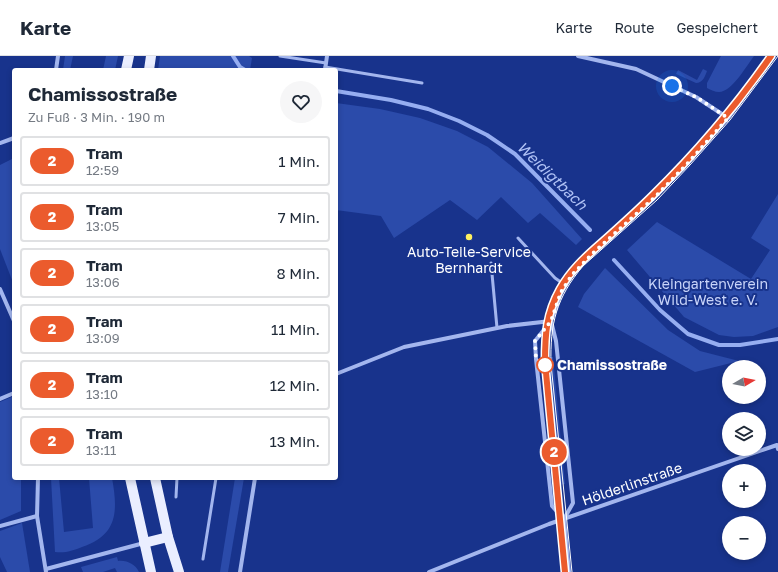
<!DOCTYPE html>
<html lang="de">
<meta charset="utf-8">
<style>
:root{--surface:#fff;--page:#f6f6f7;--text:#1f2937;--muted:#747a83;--line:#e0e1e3}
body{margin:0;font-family:"Golos Text",sans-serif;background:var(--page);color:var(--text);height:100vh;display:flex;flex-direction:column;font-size:15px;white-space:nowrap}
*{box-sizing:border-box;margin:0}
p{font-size:13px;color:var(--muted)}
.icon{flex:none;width:22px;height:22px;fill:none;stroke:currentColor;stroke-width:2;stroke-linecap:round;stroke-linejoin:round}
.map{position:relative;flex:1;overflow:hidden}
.sheet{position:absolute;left:12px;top:12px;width:326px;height:412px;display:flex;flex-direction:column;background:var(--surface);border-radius:4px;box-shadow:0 2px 6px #0003}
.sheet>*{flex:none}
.badge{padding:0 8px;border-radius:13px;font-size:14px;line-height:26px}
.needle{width:26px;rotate:80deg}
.tools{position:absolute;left:722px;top:304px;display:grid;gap:8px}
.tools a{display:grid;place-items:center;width:44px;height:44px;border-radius:50%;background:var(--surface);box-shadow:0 2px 6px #0003;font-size:20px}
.you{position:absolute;width:20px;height:20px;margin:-10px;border:3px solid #fff;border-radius:50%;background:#1a73e8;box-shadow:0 0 0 6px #1a73e833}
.map>.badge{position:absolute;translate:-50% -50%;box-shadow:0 0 0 2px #fff}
.round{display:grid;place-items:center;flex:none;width:42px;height:42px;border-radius:21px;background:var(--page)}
.head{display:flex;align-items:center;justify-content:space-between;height:68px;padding:0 16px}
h1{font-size:19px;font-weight:700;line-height:30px}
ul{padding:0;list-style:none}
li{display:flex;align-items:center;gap:12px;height:50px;margin:0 8px 6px;padding:0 8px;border:2px solid var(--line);border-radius:4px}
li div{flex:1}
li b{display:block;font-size:15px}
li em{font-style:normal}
li .badge{min-width:44px;font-weight:700;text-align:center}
header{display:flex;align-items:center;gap:24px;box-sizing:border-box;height:56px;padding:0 20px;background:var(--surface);border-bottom:1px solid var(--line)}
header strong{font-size:19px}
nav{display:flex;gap:22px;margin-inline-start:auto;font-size:14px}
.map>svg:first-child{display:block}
</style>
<header>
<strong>Karte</strong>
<nav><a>Karte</a><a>Route</a><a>Gespeichert</a></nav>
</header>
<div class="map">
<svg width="778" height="516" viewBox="0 0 778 516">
<rect width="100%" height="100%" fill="#18338c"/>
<g fill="#2b4baa">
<polygon points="65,0 73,0 70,14 63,14"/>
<polygon points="106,0 118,0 115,14 103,14"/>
<polygon points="160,0 249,0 252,2 250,14 158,14"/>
<path d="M721 0H754C747 9 732 36 719 36 715 36 711 34 707 32V27Z"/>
<path d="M703 13 707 15C705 20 703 27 696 27L676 18 678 14 697 24Z"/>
<polygon points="336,47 380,53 420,62 457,75 488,91 532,127 582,183 576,189 540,157 528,167 501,141 477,164 450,144 394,182 381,160 336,154"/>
<polygon points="14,102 14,229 0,193 0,109"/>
<polygon points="778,138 778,271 753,280 734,281 719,279 684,261 627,194 657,166 751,223 770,194 751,182"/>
<polygon points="605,212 668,274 700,295 739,305 695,316 578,251 584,238"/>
<polygon points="553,301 565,428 553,430 541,302"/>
<polygon points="14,340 14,422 21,422 21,455 0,464 0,346"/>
<path d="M51 422H59L64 476 93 472 89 422H112C118 455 118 479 82 491 72 495 66 497 55 496Z"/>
<polygon points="235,422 244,422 228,516 220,516"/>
<polygon points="22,467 30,516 7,516 0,501 0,475"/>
<path d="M117 501 118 505C127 504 135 508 139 516H117L115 512 103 516H83L81 511Z"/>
</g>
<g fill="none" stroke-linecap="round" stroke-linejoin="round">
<g stroke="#96aef1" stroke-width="4">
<polyline points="233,0 240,11 245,14"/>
<polyline points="336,35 391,44 428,53 459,65 487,79 515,98 590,174"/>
<polyline points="614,204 660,254 688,278 719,289 740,289 778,283"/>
</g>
<g stroke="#a3b6ee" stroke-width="3">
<polyline points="280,0 326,7"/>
<polyline points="325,11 422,27"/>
<polyline points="518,182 555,222 565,229"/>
<polyline points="491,207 497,272"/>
<polyline points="176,441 177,422"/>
<polyline points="203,503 216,422"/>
</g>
<g stroke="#a3b6ee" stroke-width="4">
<polyline points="578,0 636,13 696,41 728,62"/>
<polyline points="56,14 58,0"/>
<polyline points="325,14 327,0"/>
<polyline points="0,87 14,82"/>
<polyline points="0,233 14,265"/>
<polyline points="551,265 556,285 573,447 564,463 569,516"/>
<polyline points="336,318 404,291 507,270 551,265"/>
<polyline points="0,343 14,337"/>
<polyline points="38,422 37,460 46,516"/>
<polyline points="564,463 552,450 536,303 535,285 551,265 561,237 572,219 592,198 654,142 687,108 728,62 774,0"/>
<polyline points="0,470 37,460"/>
<polyline points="46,513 144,487"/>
<polyline points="240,516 255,422"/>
<polyline points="429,516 549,468 777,389 778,393"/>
</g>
<g stroke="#eaeeff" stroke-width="10">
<polyline points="126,14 129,0"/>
<polyline points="149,14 151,0"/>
<polyline points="130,422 151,516"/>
<polyline points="155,422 168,481 179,516"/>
<polyline points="144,487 168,481"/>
</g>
<g stroke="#fff" stroke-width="1">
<path d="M545 301C544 263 553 234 580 206"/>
<polyline points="560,456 565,516"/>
<path d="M572 516 551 308C550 268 556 242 583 210L657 144 690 109 730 64 778 0"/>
</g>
</g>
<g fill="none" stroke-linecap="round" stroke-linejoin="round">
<g stroke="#fff" stroke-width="9">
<path id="line" d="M565 516 545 306C545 279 546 258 560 233 570 215 584 202 600 188 618 172 636 156 653 139 697 96 736 50 771 0"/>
</g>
<use href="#line" stroke="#eb5b2d" stroke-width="6"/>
<polyline stroke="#fff" stroke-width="4" stroke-dasharray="0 7.2" points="545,309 536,303 535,285 551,265 561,236 572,219 592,198 654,142 687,108 728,62 696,41 672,30"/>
</g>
<circle fill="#fff160" stroke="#18338c" stroke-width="1.5" cx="469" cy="181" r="4"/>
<circle fill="#fff" stroke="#eb5b2d" stroke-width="2" cx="545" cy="309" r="8"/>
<g text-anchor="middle" stroke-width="4" stroke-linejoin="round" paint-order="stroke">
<g font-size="14" fill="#fff" stroke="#18338c">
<text x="469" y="201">Auto-Teile-Service<tspan x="469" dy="16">Bernhardt</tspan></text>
</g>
<g font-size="14" fill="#c9d5fa" stroke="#18338c">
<text x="708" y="233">Kleingartenverein<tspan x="708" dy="16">Wild-West e. V.</tspan></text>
</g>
<g font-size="14" font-weight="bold" fill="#fff" stroke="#18338c" text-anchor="start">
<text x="557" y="314">Chamissostraße</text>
</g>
<g font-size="14" fill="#fff" stroke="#18338c">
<text transform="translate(632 428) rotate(-19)" y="5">Hölderlinstraße</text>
</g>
<g font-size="15" font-style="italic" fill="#afc1f5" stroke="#18338c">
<text transform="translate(552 120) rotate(44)" y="5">Weidigtbach</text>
</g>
</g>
</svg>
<div class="tools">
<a><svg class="needle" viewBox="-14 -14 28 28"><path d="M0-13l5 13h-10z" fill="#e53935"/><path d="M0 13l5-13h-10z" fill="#747a83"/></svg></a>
<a><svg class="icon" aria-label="layers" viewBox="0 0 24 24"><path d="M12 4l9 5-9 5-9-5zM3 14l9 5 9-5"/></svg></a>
<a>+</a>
<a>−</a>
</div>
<div class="you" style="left:672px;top:30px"></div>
<b class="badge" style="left:554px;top:396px;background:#eb5b2d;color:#fff">2</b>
<section class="sheet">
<div class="head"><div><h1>Chamissostraße</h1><p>Zu Fuß · 3 Min. · 190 m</p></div><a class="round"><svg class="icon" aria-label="heart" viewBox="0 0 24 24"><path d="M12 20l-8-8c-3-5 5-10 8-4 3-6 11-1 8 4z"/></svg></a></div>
<ul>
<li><span class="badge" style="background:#eb5b2d;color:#fff">2</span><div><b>Tram</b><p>12:59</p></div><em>1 Min.</em></li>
<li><span class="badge" style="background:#eb5b2d;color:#fff">2</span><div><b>Tram</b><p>13:05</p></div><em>7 Min.</em></li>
<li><span class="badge" style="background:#eb5b2d;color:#fff">2</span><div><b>Tram</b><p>13:06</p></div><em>8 Min.</em></li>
<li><span class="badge" style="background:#eb5b2d;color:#fff">2</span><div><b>Tram</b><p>13:09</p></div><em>11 Min.</em></li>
<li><span class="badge" style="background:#eb5b2d;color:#fff">2</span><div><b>Tram</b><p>13:10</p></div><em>12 Min.</em></li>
<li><span class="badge" style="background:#eb5b2d;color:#fff">2</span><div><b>Tram</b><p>13:11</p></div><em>13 Min.</em></li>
</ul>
</section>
</div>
